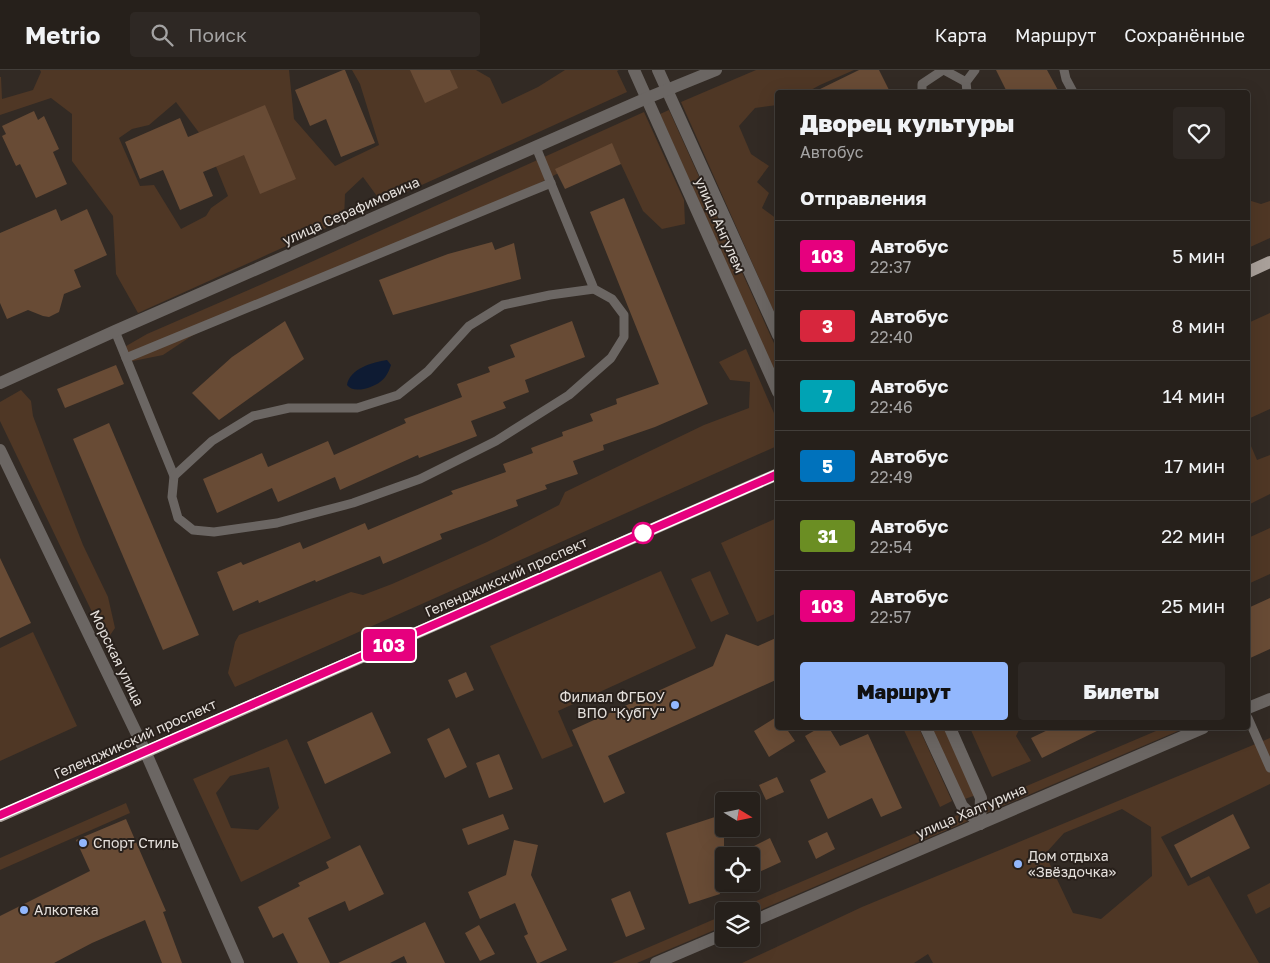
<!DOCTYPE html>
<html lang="ru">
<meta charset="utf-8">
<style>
:root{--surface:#26201b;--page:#2e2824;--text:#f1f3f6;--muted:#a4a3a3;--line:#423e3a;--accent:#92b7fd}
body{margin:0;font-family:"Golos Text",sans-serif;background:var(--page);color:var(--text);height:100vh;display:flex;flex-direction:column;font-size:19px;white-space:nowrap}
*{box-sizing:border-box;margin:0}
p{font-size:16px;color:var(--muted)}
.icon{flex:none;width:28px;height:28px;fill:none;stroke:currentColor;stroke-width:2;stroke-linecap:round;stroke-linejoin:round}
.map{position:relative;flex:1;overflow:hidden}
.panel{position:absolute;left:775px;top:20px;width:475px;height:640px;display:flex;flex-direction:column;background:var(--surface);border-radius:5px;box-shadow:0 5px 20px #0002,0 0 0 1px var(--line)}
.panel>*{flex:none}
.badge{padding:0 10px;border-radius:4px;font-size:18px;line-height:32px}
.needle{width:32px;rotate:100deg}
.tools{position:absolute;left:715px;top:722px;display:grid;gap:10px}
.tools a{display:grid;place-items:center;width:45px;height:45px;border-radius:5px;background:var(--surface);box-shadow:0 5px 20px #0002,0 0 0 1px var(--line);font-size:25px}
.map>.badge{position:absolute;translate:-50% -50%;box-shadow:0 0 0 2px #fff}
h2{padding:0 25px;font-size:19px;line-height:45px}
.round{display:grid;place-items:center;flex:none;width:52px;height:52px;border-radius:5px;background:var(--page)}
.summary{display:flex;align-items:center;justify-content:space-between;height:85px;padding:0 25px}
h1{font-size:24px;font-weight:800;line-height:38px}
.action{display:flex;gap:10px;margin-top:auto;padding:10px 25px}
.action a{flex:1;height:58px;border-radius:5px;background:var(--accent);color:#111;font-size:20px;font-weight:800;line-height:58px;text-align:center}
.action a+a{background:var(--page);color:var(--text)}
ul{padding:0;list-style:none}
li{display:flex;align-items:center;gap:15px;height:70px;padding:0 25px;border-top:1px solid var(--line)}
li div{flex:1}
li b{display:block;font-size:19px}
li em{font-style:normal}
li .badge{min-width:55px;font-weight:700;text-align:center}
header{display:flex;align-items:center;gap:30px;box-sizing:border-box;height:70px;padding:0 25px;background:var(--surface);border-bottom:1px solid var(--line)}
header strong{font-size:24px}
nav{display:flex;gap:28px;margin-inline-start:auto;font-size:18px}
.search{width:350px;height:45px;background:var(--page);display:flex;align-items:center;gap:12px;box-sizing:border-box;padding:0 18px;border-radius:5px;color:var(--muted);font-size:19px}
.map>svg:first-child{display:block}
</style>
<header>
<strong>Metrio</strong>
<div class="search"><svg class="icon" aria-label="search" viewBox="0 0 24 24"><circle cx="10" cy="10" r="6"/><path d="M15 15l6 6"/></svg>Поиск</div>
<nav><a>Карта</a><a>Маршрут</a><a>Сохранённые</a></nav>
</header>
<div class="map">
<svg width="1270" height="893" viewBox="0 0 1270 893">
<rect width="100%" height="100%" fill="#322a24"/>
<g fill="#4f3725" fill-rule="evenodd">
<path d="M40 0H289L294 49 335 96 379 75 360 14 352 0H476L490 8 502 34 538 17 565 0H619L617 1 627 22 382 133 363 107 345 124 344 150 138 243 116 204 113 146 72 91V44L51 28 0 45V7H1L2 29 33 20 41 2ZM176 32 206 72 228 126 211 138 206 146 181 159 154 115 140 116 119 68 132 59 149 55Z"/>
<polygon points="756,0 854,0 820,15 807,22 778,22 777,35 755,38 739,56 751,84 769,96 757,112 769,123 762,138 777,149 777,249 681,32"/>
<polygon points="669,40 777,280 777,308 660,44"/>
<polygon points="644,42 684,130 685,154 662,159 643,141 612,75 486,141 238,241 190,267 163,285 128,292 121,279 147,264 260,215"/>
<polygon points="1248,130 1261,134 1270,131 1270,168 1248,178"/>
<polygon points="1270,243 1270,339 1248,349 1248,253"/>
<polygon points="746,279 777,350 777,376 235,617 228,603 235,572 239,565 351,522 363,525 392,514 487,472 559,435 565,422 704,355 749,338 750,312 730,310 719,292"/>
<polygon points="21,320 31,331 33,346 50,391 83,475 108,527 115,558 106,571 0,351 0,332"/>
<polygon points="1248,369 1257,390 1270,385 1270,424 1248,435"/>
<polygon points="777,448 777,543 757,552 721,473"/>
<polygon points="1270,458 1270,504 1248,514 1248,468"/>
<polygon points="661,501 696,578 558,641 573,676 542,689 490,576"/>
<polygon points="710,501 729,544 711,552 691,509"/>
<polygon points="33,562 77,656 0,691 0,578"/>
<polygon points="903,658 919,658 952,731 940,737"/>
<polygon points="930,658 947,658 976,725 962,730"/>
<polygon points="970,658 1020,658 1016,666 1031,691 992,707"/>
<polygon points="1163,658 1185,658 986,743 989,732"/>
<path d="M1270 668V714L1161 767 1188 816 1209 806 1259 893H933L928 884 914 893H742L862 837ZM1122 739 1151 757 1152 806 1101 849 1073 843 1045 784 1064 763Z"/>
<path d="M287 669 331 768 241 812 193 709ZM269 697 279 738 258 760 231 758 216 723 230 706Z"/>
<polygon points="126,733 130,743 0,800 0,788"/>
<polygon points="960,744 968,751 751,844 751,841 733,841"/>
<polygon points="1270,813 1270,837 1256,844 1247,825"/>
<polygon points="724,845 724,856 637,893 612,893"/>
</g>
<path fill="#0e1b33" d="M387 290 391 295C389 301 386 308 380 312 372 318 353 324 347 315 349 299 373 292 387 290Z"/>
<g fill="#684b35">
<polygon points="343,0 345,0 375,73 341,87 326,49 310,56 295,20"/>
<polygon points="410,0 450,0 458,18 425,33"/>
<polygon points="859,0 879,0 890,22 814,22"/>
<polygon points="996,0 1047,0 1059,22 1007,22"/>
<polygon points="265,35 296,109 260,124 244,85 203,102 213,126 180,140 163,100 140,109 125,72 180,48 188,67"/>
<polygon points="34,41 38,50 44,46 59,79 53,82 67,114 36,128 20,94 16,96 2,66 6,64 2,56"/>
<polygon points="612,73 621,94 565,119 555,99"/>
<polygon points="624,128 708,334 655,357 603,375 604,380 573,391 578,404 545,415 547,419 516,430 518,436 440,464 442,469 383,494 380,486 316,512 315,510 259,533 258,530 233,541 217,502 241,492 243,495 300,472 303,479 365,453 368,460 453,424 451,421 506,402 503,394 533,383 531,378 563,366 562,362 593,351 590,344 617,334 616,329 659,314 590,142"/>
<polygon points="56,139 61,151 87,139 107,185 74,200 81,217 64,224 59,242 49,247 43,246 28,240 7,249 0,233 0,163"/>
<polygon points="492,172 495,180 514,173 521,209 393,245 379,210 448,184"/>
<polygon points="285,251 304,289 219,350 192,323 232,287"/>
<polygon points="572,251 585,287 525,310 529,322 503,332 506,338 471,351 477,366 419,388 418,385 340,420 335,407 278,432 272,418 217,443 203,409 262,383 268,397 328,371 334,385 406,353 404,349 462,327 457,314 490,302 488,297 515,287 510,275"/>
<polygon points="116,295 124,314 65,338 57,319"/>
<polygon points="109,353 199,565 163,580 73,369"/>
<polygon points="0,488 31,553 0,568"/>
<polygon points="1270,528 1270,579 1248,589 1248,538"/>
<polygon points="726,564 758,576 778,567 778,609 608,686 625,723 604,733 572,660 713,596"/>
<polygon points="466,602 474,620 456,628 448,610"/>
<polygon points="372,642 391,683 325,714 307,672"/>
<polygon points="778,646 778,658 786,658 795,671 769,687 754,661"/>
<polygon points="449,658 467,697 445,708 427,669"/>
<polygon points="819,658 829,658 840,676 868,664 902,738 881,747 872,728 828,749 810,710 826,702 805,666"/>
<polygon points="1052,658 1103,658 1042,688 1031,668"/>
<polygon points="499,684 513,719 489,728 476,693"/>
<polygon points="777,707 784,722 766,730 759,715"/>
<polygon points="503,744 509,759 468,775 462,759"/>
<polygon points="724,744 724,817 718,818 720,824 689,834 666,763"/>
<polygon points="1233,744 1250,778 1191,808 1174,775"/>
<polygon points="126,749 166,841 163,842 182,893 162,893 145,850 92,873 54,893 0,893 0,846 90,801 76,770"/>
<polygon points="827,762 835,779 816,789 808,771"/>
<polygon points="770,768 781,792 757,803 751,792 751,786 749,786 746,780"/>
<polygon points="514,770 538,775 531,805 567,880 539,893 537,893 524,866 528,864 515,833 480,849 468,822 506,805"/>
<polygon points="360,775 384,824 349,841 345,831 308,848 330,893 298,893 283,863 273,868 258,837 300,816 298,813 329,798 326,792"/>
<polygon points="630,821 645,859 626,867 611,829"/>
<polygon points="425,852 445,893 407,893 404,886 390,893 338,893"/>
<polygon points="479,855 495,884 480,891 465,863"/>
</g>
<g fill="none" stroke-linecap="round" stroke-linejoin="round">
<g stroke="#6b6663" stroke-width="9">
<polyline points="944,0 966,12"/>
<polyline points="1064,0 1066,9 1073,22"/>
<polyline points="922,22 922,14 943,0"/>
<polyline points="967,22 966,12 975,0"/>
<polyline points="115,261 174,406 172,427 178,448 193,460 214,462 277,453 353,433 420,409 496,371 569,325 611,288 624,267 624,245 612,229 594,219 536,77"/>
<polyline points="126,288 551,113"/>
<polyline points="174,406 212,371 253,346 289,338 357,338 398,325 428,301 469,256 503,235 550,225 594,219"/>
<polyline points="1248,648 1270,698"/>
</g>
<g stroke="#6b6663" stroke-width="12">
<polyline points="634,0 778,322"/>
<polyline points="658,0 778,265"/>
<polyline points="926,658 962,736 980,754"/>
<polyline points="950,658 981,728 980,754"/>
</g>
<g stroke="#6b6663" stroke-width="12">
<polyline points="0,313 115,261 647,28 716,0"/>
<polyline points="0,380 145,681 238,893"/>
<polyline points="1248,638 1270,629"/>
<polyline points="751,852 1203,658"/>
<polyline points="656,893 724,864"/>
</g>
<g stroke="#a9a09a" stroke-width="12">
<polyline points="1248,202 1270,192"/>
<polyline points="0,746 778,404"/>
</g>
</g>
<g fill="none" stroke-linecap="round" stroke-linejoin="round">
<g stroke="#fff" stroke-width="11">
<polyline id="line" points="0,745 778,404"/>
</g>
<use href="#line" stroke="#e6007e" stroke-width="8"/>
</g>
<circle fill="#fff" stroke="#e6007e" stroke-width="2.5" cx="643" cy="463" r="10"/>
<g fill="#92b7fd" stroke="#28201b" stroke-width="2">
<circle cx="675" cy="635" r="5"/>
<circle cx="83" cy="773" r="5"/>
<circle cx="1018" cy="794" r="5"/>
<circle cx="24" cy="840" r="5"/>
</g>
<g text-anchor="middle" stroke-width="4" stroke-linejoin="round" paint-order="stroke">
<g font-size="14" fill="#e6e1dd" stroke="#28201b">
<text transform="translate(351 141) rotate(-24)" y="5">улица Серафимовича</text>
<text transform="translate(720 155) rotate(66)" y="5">улица Ангулем</text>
<text transform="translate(506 507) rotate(-24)" y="5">Геленджикский проспект</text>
<text transform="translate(117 588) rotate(64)" y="5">Морская улица</text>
<text transform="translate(135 669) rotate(-24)" y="5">Геленджикский проспект</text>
<text transform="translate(971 741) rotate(-23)" y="5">улица Халтурина</text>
</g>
<g font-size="14" fill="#e6e1dd" stroke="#28201b" text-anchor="start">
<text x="665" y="632" text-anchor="end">Филиал ФГБОУ<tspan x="665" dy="16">ВПО "КубГУ"</tspan></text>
<text x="93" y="778">Спорт Стиль</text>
<text x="1028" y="791">Дом отдыха<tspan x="1028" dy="16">«Звёздочка»</tspan></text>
<text x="34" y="845">Алкотека</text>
</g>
</g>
</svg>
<div class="tools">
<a><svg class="needle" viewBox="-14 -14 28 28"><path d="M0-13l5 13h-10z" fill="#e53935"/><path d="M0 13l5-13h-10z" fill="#a4a3a3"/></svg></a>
<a><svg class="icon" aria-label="locate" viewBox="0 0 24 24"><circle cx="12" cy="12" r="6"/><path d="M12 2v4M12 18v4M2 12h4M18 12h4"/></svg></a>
<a><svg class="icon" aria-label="layers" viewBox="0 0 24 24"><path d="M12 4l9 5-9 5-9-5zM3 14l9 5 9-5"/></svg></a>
</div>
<b class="badge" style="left:389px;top:575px;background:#e6007e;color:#fff">103</b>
<section class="panel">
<div class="summary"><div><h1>Дворец культуры</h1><p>Автобус</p></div><a class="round"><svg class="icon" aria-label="heart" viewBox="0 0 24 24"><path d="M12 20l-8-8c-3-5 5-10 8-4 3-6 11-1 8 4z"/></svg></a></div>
<h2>Отправления</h2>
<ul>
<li><span class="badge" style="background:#e6007e;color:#fff">103</span><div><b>Автобус</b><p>22:37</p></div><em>5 мин</em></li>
<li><span class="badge" style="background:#d7263d;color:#fff">3</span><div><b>Автобус</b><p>22:40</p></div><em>8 мин</em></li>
<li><span class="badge" style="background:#00a3b4;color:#fff">7</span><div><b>Автобус</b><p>22:46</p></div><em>14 мин</em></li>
<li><span class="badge" style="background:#0072bc;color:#fff">5</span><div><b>Автобус</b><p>22:49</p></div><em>17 мин</em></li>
<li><span class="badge" style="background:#6b8e23;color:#fff">31</span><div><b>Автобус</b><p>22:54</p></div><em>22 мин</em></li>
<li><span class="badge" style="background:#e6007e;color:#fff">103</span><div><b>Автобус</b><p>22:57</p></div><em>25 мин</em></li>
</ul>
<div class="action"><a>Маршрут</a><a>Билеты</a></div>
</section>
</div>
